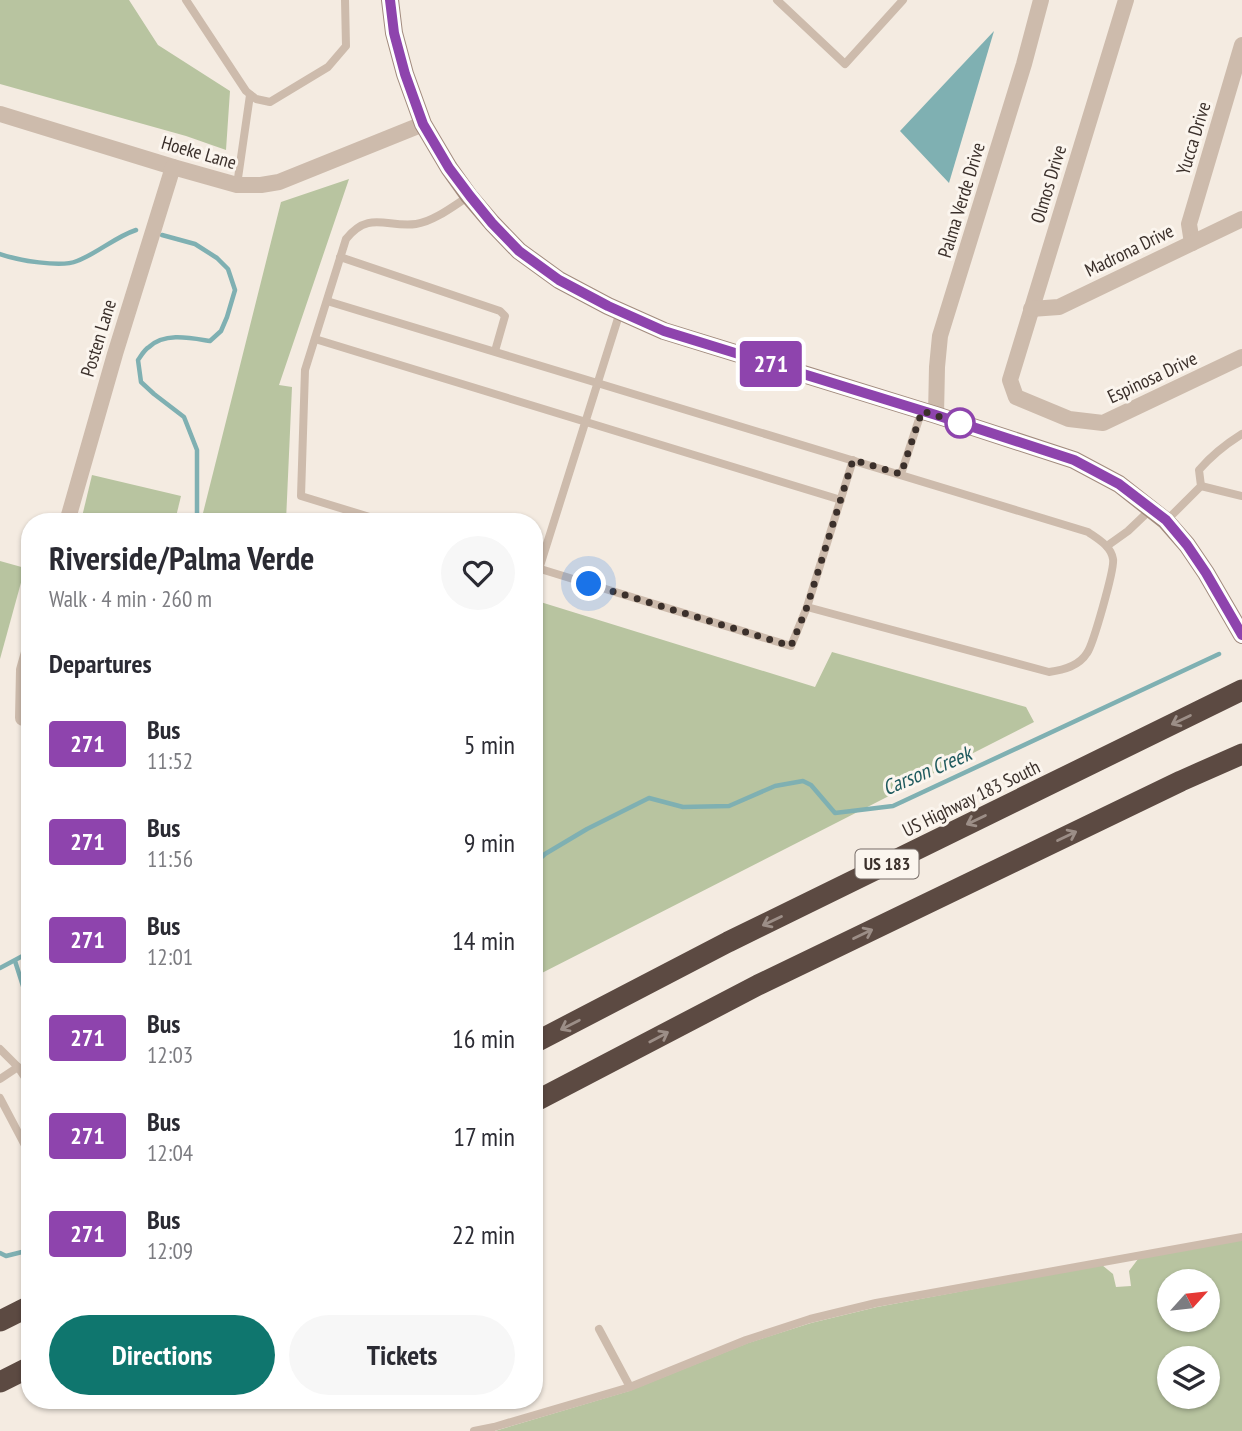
<!DOCTYPE html>
<meta charset="utf-8">
<style>
:root{--surface:#fff;--page:#f7f7f7;--text:#2b2b33;--muted:#7c7c81;--accent:#0f766e}
body{margin:0;font-family:"PT Sans Narrow",sans-serif;background:var(--page);color:var(--text);height:100vh;display:flex;flex-direction:column;font-size:26px;white-space:nowrap}
*{box-sizing:border-box;margin:0}
p{font-size:23px;color:var(--muted)}
.icon{flex:none;width:38px;height:38px;fill:none;stroke:currentColor;stroke-width:2;stroke-linecap:round;stroke-linejoin:round}
.map{position:relative;flex:1;overflow:hidden}
.drawer{position:absolute;left:21px;top:513px;width:522px;height:896px;display:flex;flex-direction:column;background:var(--surface);border-radius:28px;box-shadow:0 2px 5px #0004}
.drawer>*{flex:none}
.badge{padding:0 14px;border-radius:5px;font-size:24px;line-height:46px}
.needle{width:46px;rotate:63deg}
.tools{position:absolute;left:1157px;top:1269px;display:grid;gap:14px}
.tools a{display:grid;place-items:center;width:63px;height:63px;border-radius:50%;background:var(--surface);box-shadow:0 2px 5px #0004;font-size:35px}
.you{position:absolute;width:35px;height:35px;margin:-18px;border:5px solid #fff;border-radius:50%;background:#1a73e8;box-shadow:0 0 0 10px #1a73e833}
.map>.badge{position:absolute;translate:-50% -50%;box-shadow:0 0 0 4px #fff}
h2{padding:0 28px;font-size:26px;line-height:63px}
.round{display:grid;place-items:center;flex:none;width:74px;height:74px;border-radius:37px;background:var(--page)}
.overview{display:flex;align-items:center;justify-content:space-between;height:119px;padding:0 28px}
h1{font-size:33px;font-weight:800;line-height:52px}
.action{display:flex;gap:14px;margin-top:auto;padding:14px 28px}
.action a{flex:1;height:80px;border-radius:42px;background:var(--accent);color:#fff;font-size:28px;font-weight:800;line-height:80px;text-align:center}
.action a+a{background:var(--page);color:var(--text)}
ul{padding:0;list-style:none}
li{display:flex;align-items:center;gap:21px;height:98px;padding:0 28px}
li div{flex:1}
li b{display:block;font-size:26px}
li em{font-style:normal}
li .badge{min-width:77px;font-weight:700;text-align:center}
.map>svg:first-child{display:block}
</style>
<div class="map">
<svg width="1242" height="1431" viewBox="0 0 1242 1431">
<rect width="100%" height="100%" fill="#f4ebe1"/>
<g fill="#b8c4a0" fill-rule="evenodd">
<polygon points="0,0 129,0 158,45 230,91 226,150 186,136 0,84"/>
<polygon points="349,179 279,385 292,387 286,521 201,521 281,202"/>
<polygon points="92,475 181,496 175,521 81,521"/>
<polygon points="0,561 25,568 0,659"/>
<polygon points="534,600 815,687 832,652 1026,707 1034,722 534,977"/>
<path d="M1242 1240V1431H495L629 1391 748 1343 811 1323 877 1307 1102 1265 1113 1274 1116 1287 1131 1286 1129 1271 1138 1259ZM1169 1281H1208V1320H1169ZM1169 1358H1208V1396H1169Z"/>
</g>
<polygon fill="#7fb0b2" points="994,31 949,183 900,131"/>
<g fill="none" stroke-linecap="round" stroke-linejoin="round">
<g stroke="#7fb0b2" stroke-width="4.5">
<path d="M162 235 195 244 217 258 228 269 235 290 227 317 221 331 210 341C191 338 165 332 149 347 144 350 141 356 138 360L141 382 154 394 184 417 197 450V522"/>
<path d="M0 254C17 260 61 268 77 261 98 253 115 237 136 230"/>
<polyline points="534,864 545,854 587,829 649,798 683,807 729,806 775,786 803,781 811,785 835,813 893,806 1219,654"/>
<polyline points="15,961 23,986 30,999"/>
<polyline points="0,968 30,952"/>
<polyline points="0,1253 6,1256 30,1250"/>
</g>
<g stroke="#cdbbac" stroke-width="8">
<polyline points="186,0 246,91 256,99 270,102 328,67 346,46 345,0"/>
<polyline points="777,0 845,64 903,0"/>
<polyline points="237,185 250,95"/>
<polyline points="340,257 500,311 505,316 495,351"/>
<path d="M327 301 1088 532C1098 539 1111 546 1113 559 1115 568 1093 645 1087 653 1079 666 1064 670 1049 672L807 607"/>
<polyline points="315,339 841,500"/>
<polyline points="901,474 922,410"/>
<polyline points="1201,486 1242,496"/>
<path d="M1166 521 1201 486 1199 470C1212 455 1226 444 1242 434"/>
<path d="M386 522 301 496 305 370 346 239C369 210 387 228 416 224 433 222 455 205 469 196"/>
<polyline points="1107,546 1128,531 1151,509"/>
<polyline points="534,567 791,646 807,607 853,460"/>
<polyline points="539,569 620,312"/>
<polyline points="0,1049 18,1067 30,1085"/>
<polyline points="0,1079 18,1067"/>
<polyline points="0,1098 30,1155"/>
<polyline points="599,1329 630,1387"/>
<polyline points="474,1431 494,1427 630,1387 746,1340 810,1319 876,1303 1242,1237"/>
</g>
<g stroke="#cdbbac" stroke-width="16">
<polyline points="1126,0 1010,380 1016,397 1069,419 1103,423 1242,357"/>
<polyline points="0,114 173,167 237,185 261,185 279,182 423,124"/>
<polyline points="1192,243 1189,224 1242,45"/>
<polyline points="1031,309 1059,307 1242,219"/>
<polyline points="936,415 937,367 940,336 1024,64 1041,0"/>
<polyline points="67,522 115,354 173,167"/>
<polyline points="23,718 24,670 30,649"/>
</g>
<polyline stroke="#a18a7d" stroke-width="18" points="390,0 394,33 405,74 423,124 449,168 469,196 492,223 519,251 559,280 608,306 664,331 936,415 1074,460 1119,484 1166,521 1187,545 1206,573 1242,635"/>
<g stroke="#5c4a42" stroke-width="21">
<polyline points="534,1043 728,942 1242,690"/>
<polyline points="534,1102 758,985 1181,781 1242,754"/>
<polyline points="0,1321 30,1306"/>
<polyline points="0,1382 30,1367"/>
</g>
</g>
<defs><path id="oneway-shaft" d="M-6 0H5M1.5-3L5.5 0L1.5 3" fill="none" stroke-width="1.6" stroke-linecap="round" stroke-linejoin="round" transform="scale(1.75)"/></defs>
<g stroke="#9c8e87">
<use href="#oneway-shaft" transform="translate(1181 720) rotate(154)"/>
<use href="#oneway-shaft" transform="translate(976 820) rotate(154)"/>
<use href="#oneway-shaft" transform="translate(1067 836) rotate(-26)"/>
<use href="#oneway-shaft" transform="translate(772 921) rotate(154)"/>
<use href="#oneway-shaft" transform="translate(863 934) rotate(-26)"/>
<use href="#oneway-shaft" transform="translate(570 1025) rotate(153)"/>
<use href="#oneway-shaft" transform="translate(659 1037) rotate(-28)"/>
</g>
<g fill="none" stroke-linecap="round" stroke-linejoin="round">
<g stroke="#fff" stroke-width="16">
<polyline id="line" points="390,0 394,33 405,74 423,124 449,168 470,196 492,223 519,251 559,280 608,306 664,331 936,415 1074,460 1119,484 1166,520 1187,545 1206,573 1242,635"/>
</g>
<use href="#line" stroke="#8e44ad" stroke-width="10"/>
<polyline stroke="#3b302b" stroke-width="7" stroke-dasharray="0 12.6" points="589,584 791,646 807,607 853,460 901,474 922,411 960,423"/>
</g>
<circle fill="#fff" stroke="#8e44ad" stroke-width="3.5" cx="960" cy="423" r="14"/>
<g text-anchor="middle" stroke-width="6" stroke-linejoin="round" paint-order="stroke">
<rect fill="#fbf5ee" stroke="#756b66" stroke-width="2" x="855.5" y="849.5" width="63" height="29" rx="5"/>
<g font-size="18" font-weight="bold" fill="#3b302b">
<text x="887" y="870">US 183</text>
</g>
<g font-size="19" fill="#3b302b" stroke="#fbf5ee">
<text transform="translate(1193 138) rotate(-73)" y="7">Yucca Drive</text>
<text transform="translate(199 152) rotate(16)" y="7">Hoeke Lane</text>
<text transform="translate(1048 184) rotate(-73)" y="7">Olmos Drive</text>
<text transform="translate(961 200) rotate(-73)" y="7">Palma Verde Drive</text>
<text transform="translate(1129 250) rotate(-26)" y="7">Madrona Drive</text>
<text transform="translate(98 338) rotate(-73)" y="7">Posten Lane</text>
<text transform="translate(1152 377) rotate(-25)" y="7">Espinosa Drive</text>
<text transform="translate(971 798) rotate(-26)" y="7">US Highway 183 South</text>
</g>
<g font-size="21" font-style="italic" fill="#1f5a5e" stroke="#fbf5ee">
<text transform="translate(927 771) rotate(-23)" y="7">Carson Creek</text>
</g>
</g>
</svg>
<div class="tools">
<a><svg class="needle" viewBox="-14 -14 28 28"><path d="M0-13l5 13h-10z" fill="#e53935"/><path d="M0 13l5-13h-10z" fill="#7c7c81"/></svg></a>
<a><svg class="icon" aria-label="layers" viewBox="0 0 24 24"><path d="M12 4l9 5-9 5-9-5zM3 14l9 5 9-5"/></svg></a>
</div>
<div class="you" style="left:589px;top:584px"></div>
<b class="badge" style="left:771px;top:364px;background:#8e44ad;color:#fff">271</b>
<section class="drawer">
<div class="overview"><div><h1>Riverside/Palma Verde</h1><p>Walk · 4 min · 260 m</p></div><a class="round"><svg class="icon" aria-label="heart" viewBox="0 0 24 24"><path d="M12 20l-8-8c-3-5 5-10 8-4 3-6 11-1 8 4z"/></svg></a></div>
<h2>Departures</h2>
<ul>
<li><span class="badge" style="background:#8e44ad;color:#fff">271</span><div><b>Bus</b><p>11:52</p></div><em>5 min</em></li>
<li><span class="badge" style="background:#8e44ad;color:#fff">271</span><div><b>Bus</b><p>11:56</p></div><em>9 min</em></li>
<li><span class="badge" style="background:#8e44ad;color:#fff">271</span><div><b>Bus</b><p>12:01</p></div><em>14 min</em></li>
<li><span class="badge" style="background:#8e44ad;color:#fff">271</span><div><b>Bus</b><p>12:03</p></div><em>16 min</em></li>
<li><span class="badge" style="background:#8e44ad;color:#fff">271</span><div><b>Bus</b><p>12:04</p></div><em>17 min</em></li>
<li><span class="badge" style="background:#8e44ad;color:#fff">271</span><div><b>Bus</b><p>12:09</p></div><em>22 min</em></li>
</ul>
<div class="action"><a>Directions</a><a>Tickets</a></div>
</section>
</div>
